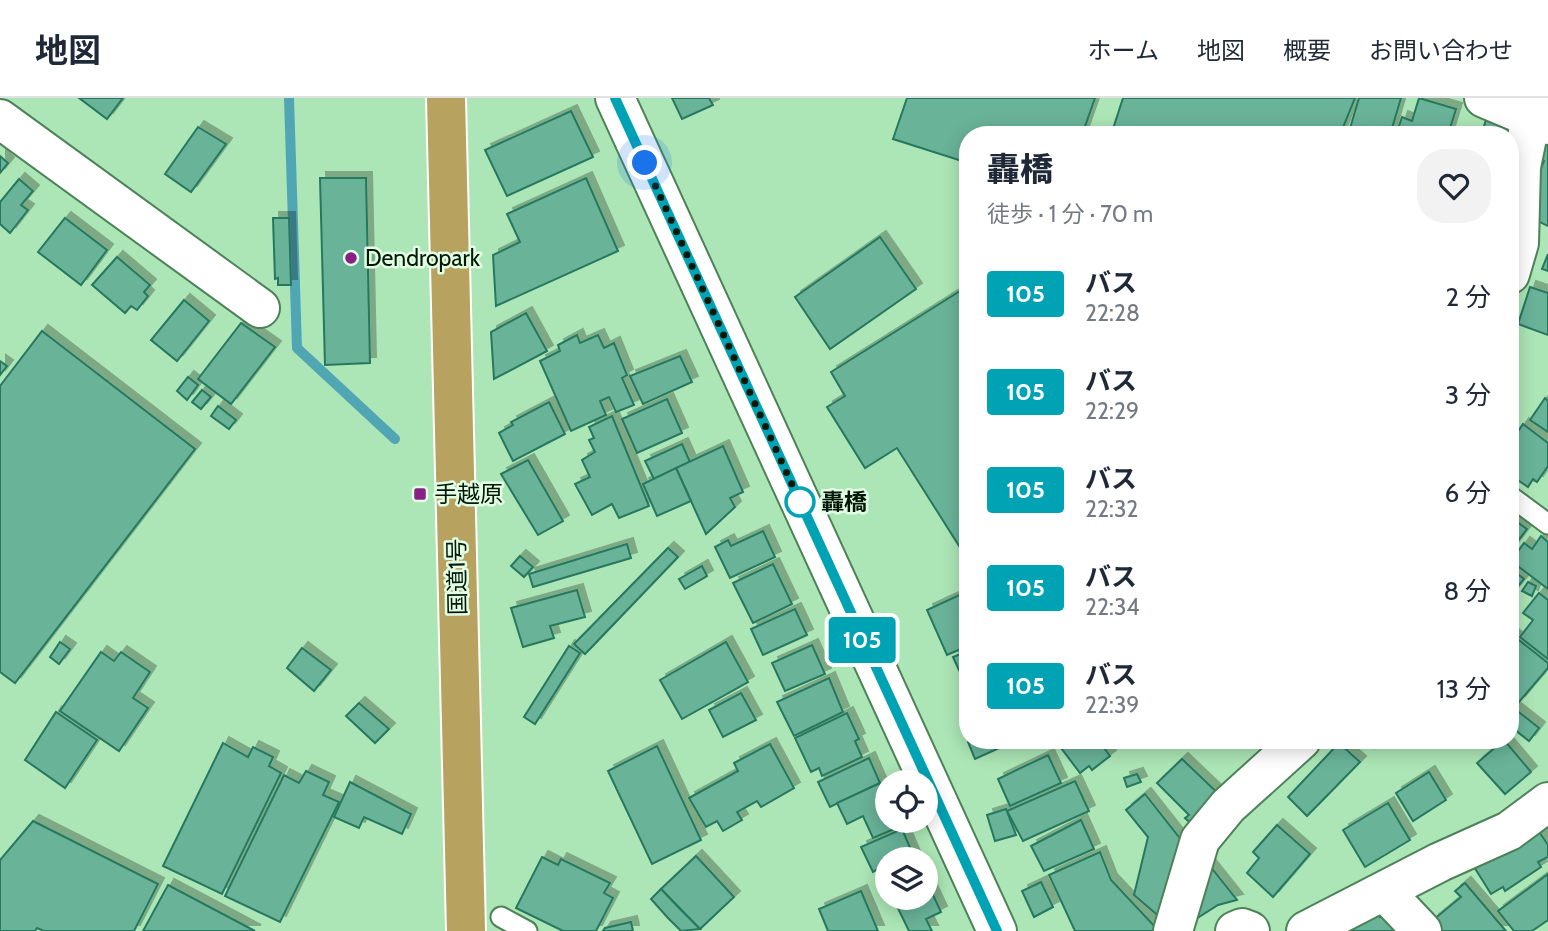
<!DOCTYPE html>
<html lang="ja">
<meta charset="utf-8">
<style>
:root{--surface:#fff;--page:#f2f2f3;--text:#1f2937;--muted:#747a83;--line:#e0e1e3}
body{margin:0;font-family:Cabin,"Noto Sans JP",sans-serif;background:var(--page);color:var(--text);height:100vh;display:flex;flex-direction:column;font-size:26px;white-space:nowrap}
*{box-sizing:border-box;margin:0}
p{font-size:23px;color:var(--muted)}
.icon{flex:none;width:38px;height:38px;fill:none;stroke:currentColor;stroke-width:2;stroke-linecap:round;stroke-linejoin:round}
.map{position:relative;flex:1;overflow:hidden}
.side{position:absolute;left:959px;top:28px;width:560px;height:623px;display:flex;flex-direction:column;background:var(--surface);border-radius:28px;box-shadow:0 4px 18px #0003}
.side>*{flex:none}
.badge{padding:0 14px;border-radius:5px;font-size:24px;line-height:46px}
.buttons{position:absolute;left:875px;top:672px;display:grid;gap:14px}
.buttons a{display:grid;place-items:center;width:63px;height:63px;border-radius:50%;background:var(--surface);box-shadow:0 4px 18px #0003;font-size:35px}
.you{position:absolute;width:35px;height:35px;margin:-18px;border:5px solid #fff;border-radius:50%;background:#1a73e8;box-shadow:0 0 0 10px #1a73e833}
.map>.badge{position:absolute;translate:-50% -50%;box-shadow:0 0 0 4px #fff}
.round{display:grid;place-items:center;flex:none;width:74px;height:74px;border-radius:28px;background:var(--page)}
.overview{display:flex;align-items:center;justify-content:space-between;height:119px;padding:0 28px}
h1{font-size:33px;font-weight:800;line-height:52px}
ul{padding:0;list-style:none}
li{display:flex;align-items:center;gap:21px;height:98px;padding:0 28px}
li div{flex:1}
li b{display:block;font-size:26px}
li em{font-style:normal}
li .badge{min-width:77px;font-weight:700;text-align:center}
header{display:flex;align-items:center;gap:42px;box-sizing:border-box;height:98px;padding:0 35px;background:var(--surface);border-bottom:2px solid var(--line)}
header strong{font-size:33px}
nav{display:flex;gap:38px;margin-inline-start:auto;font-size:24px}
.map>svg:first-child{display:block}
</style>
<header>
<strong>地図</strong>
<nav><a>ホーム</a><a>地図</a><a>概要</a><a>お問い合わせ</a></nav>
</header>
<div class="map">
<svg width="1548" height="833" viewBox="0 0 1548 833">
<defs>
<filter id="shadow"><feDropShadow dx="6" dy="-6" stdDeviation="0" flood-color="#0004"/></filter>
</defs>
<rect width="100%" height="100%" fill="#ace6b6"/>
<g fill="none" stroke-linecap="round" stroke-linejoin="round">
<polyline stroke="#51a6b4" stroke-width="10" points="289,0 297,250 395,341"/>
</g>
<g fill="#69b399" stroke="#25785f" stroke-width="2" filter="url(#shadow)">
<polygon points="79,0 123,0 107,21"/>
<polygon points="672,0 709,0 713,7 682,21"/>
<polygon points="907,0 1095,0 1082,37 968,37 968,65 893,41"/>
<polygon points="1123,0 1355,0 1340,37 1111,37"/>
<polygon points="1359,0 1401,0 1390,37 1348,37"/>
<polygon points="1419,0 1456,11 1448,37 1396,37 1402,19 1412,23"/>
<polygon points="571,13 593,59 507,98 485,52"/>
<polygon points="1487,19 1510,28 1507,37 1481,37"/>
<polygon points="198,29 226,46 191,94 165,76"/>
<polygon points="1548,41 1548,128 1525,117 1524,110 1544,63 1535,59"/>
<polygon points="0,58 8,65 0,75"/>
<polygon points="320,80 366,80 370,265 325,267"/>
<polygon points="586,80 618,153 496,208 493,157 520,144 507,116"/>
<polygon points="19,81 33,93 21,107 28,112 10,135 0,126 0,104"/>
<polygon points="65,120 107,152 81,187 38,154"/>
<polygon points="273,120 289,120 291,187 278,187 278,180 275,181"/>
<polygon points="880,139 916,191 830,251 795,199"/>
<polygon points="1548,156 1548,173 1542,171"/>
<polygon points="117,159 150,187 144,194 148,198 137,212 131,208 125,215 92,187"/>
<polygon points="968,188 968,462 897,350 865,370 827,309 845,298 831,274"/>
<polygon points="1530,189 1548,195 1548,237 1518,226"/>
<polygon points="184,202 209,223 177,263 151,242"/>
<polygon points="526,215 547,253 494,281 491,234"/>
<polygon points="241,225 275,249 231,306 198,281"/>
<polygon points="42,233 195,351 15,585 0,574 0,288"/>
<polygon points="577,237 580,245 598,237 604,250 614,245 627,277 622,280 634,307 616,314 609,299 600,303 606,317 571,333 540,263 560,253 558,247"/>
<polygon points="680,258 692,284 643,306 630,278"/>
<polygon points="0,263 7,268 0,277"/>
<polygon points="188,279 198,287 187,302 177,293"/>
<polygon points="202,292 211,299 201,311 192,304"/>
<polygon points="1545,300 1548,303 1548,334 1530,322"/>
<polygon points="667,301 682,335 637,355 622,321"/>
<polygon points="549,304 565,336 513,363 499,335 513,327 511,324"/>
<polygon points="218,308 236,322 229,331 211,318"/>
<polygon points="612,318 649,408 619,420 612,406 592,417 575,386 590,379 582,362 595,354 589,342 594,340 589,329"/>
<polygon points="1523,326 1548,345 1548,368 1537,384 1533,381 1528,389 1510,377 1510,345"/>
<polygon points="682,346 690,364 654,381 645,363"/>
<polygon points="723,348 743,394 730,400 735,409 706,436 676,370"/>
<polygon points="528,362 563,423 538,437 501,376"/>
<polygon points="676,370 691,403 657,418 643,386"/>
<polygon points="1510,419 1527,431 1510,453"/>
<polygon points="763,433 775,459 730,480 715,449 728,442 731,448"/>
<polygon points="1541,438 1548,444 1548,491 1511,463 1524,445 1532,451"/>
<polygon points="627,446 631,460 533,489 529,476"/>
<polygon points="668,450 678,459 585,556 574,546"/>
<polygon points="520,458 533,469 524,479 511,468"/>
<polygon points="773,466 792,506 753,525 733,485"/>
<polygon points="702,468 707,478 685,491 679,481"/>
<polygon points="1510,470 1524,481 1510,498"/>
<polygon points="1528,484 1536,488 1532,498 1522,493"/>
<polygon points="577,492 585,519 550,528 554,540 523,549 511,510"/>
<polygon points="968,493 968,548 947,557 927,512"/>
<polygon points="1539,495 1548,502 1548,561 1520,539 1533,522 1523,515"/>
<polygon points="795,511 807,537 763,557 751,531"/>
<polygon points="1510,535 1548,565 1548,570 1519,604 1510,597"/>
<polygon points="60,544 70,551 59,566 50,559"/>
<polygon points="726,544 748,584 682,621 660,582"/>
<polygon points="812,547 825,576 785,593 772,565"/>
<polygon points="569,548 580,555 535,626 524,619"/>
<polygon points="302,550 331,572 314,593 287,570"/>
<polygon points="968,553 968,583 965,585 953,559"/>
<polygon points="101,554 114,563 121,554 150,574 133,600 148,610 119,653 60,613"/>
<polygon points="829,580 843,614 794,638 777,604"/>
<polygon points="741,595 756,622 723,639 709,612"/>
<polygon points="359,605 389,631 375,645 346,618"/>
<polygon points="1510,607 1539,630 1529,643 1510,628"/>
<polygon points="56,614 97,642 65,690 25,662"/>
<polygon points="847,615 859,641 855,643 862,659 822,678 819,670 811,674 795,640"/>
<polygon points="972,642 1017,642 975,661 968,644"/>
<polygon points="1055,642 1098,642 1110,658 1092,672 1089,668 1080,675"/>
<polygon points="1368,642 1385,642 1375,650"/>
<polygon points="1504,642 1531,674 1505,696 1477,665"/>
<polygon points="223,645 248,659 253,649 273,659 269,668 281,675 222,796 163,768"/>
<polygon points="1339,645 1360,664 1307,718 1288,699"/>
<polygon points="770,646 794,690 761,709 757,703 737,714 742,722 723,733 717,723 706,729 689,700 738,673 734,665"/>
<polygon points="657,648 701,742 652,766 608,673"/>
<polygon points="1048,657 1061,685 1010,708 998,681"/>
<polygon points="869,660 880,685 830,709 818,684"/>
<polygon points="1182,661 1224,701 1196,730 1185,720 1189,717 1157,685"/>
<polygon points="306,673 329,684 323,697 339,704 280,824 225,798 284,677 299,685"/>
<polygon points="1429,674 1446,702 1413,723 1396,695"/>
<polygon points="1137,676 1141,684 1127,689 1124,680"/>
<polygon points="1075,683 1089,713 1023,743 1007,713"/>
<polygon points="350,684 411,716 402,736 364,719 359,730 334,719"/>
<polygon points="880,685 887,702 887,723 896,723 899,729 873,740 863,718 847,726 837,705"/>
<polygon points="1145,696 1182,743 1162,821 1134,797 1148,739 1126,712"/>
<polygon points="1388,705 1410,742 1365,769 1343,732"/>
<polygon points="1006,711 1016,737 995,743 987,717"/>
<polygon points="1081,722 1094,751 1044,773 1031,748"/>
<polygon points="33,723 158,786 134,833 44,833 37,830 35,833 0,833 0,762"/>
<polygon points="1532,723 1548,747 1548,759 1538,764 1541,769 1505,793 1503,789 1491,796 1471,764"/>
<polygon points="1277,727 1310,756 1273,799 1247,775 1259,760 1253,754"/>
<polygon points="902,731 915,761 887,761 885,790 876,772 873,774 861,749"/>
<polygon points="1100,754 1111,782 1159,833 1075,833 1049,777"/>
<polygon points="696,758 734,799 700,831 661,791"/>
<polygon points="542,759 558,767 561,761 610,785 604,795 613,800 596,833 563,833 516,810"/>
<polygon points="1206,763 1237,802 1218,807 1185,828"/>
<polygon points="1548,776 1548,822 1532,833 1514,833 1498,813"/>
<polygon points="926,782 941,814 926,821 932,833 909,833 893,800 926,800"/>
<polygon points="1041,784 1053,809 1034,819 1022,793"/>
<polygon points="1465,785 1506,833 1443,833 1433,822 1461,799 1455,793"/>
<polygon points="168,787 255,833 143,833"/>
<polygon points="661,791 679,810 700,831 681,833 668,820 651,801"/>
<polygon points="861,793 878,833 828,833 819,811"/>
<polygon points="1375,810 1380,819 1387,815 1398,833 1347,833"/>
<polygon points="631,824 633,833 603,833 605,830"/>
</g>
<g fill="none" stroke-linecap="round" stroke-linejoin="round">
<g stroke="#4c8257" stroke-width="23">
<g id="service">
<polyline points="1510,398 1548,426"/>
<polyline points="501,819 527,833"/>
</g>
</g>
<g stroke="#4c8257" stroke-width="42">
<g id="minor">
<polyline points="0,21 260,210"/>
<polyline points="1510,176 1519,145 1521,69 1535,0"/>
<polyline points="1385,794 1422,833"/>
<polyline points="1173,833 1200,742 1228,708 1301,642"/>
<polyline points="1235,833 1242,830 1250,833"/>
<polyline points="1306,833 1440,764 1509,733 1548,704"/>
</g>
</g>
<g stroke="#4c8257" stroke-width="42">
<g id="secondary">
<polyline points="615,0 997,833"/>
<polyline points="1484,0 1548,27"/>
</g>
</g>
<g stroke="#fff" stroke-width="42">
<polyline id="trunk" points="446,0 466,833"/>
</g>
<use href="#service" stroke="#fff" stroke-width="19"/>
<use href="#minor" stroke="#fff" stroke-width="38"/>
<use href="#secondary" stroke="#fff" stroke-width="38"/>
<use href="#trunk" stroke="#b8a260" stroke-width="38"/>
</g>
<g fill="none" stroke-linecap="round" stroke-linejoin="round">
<g stroke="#fff" stroke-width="16">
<polyline id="line" points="615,0 997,833"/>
</g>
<use href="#line" stroke="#00a3b4" stroke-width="10"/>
<polyline stroke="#031807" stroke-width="7" stroke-dasharray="0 12.6" points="645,65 800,404"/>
</g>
<g fill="#892086" stroke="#e2ffe6" stroke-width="2.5">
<circle cx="351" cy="160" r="7"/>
<rect x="413" y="389" width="14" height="14" rx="3.5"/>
</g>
<circle fill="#fff" stroke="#00a3b4" stroke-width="3.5" cx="800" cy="404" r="14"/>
<g text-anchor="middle" stroke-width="5" stroke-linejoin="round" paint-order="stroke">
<g font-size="23" fill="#031807" stroke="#e2ffe6" text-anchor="start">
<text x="365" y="168">Dendropark</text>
<text x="434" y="404">手越原</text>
</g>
<g font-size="23" font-weight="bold" fill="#031807" stroke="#e2ffe6" text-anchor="start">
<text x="821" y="412">轟橋</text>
</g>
<g font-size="23" fill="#031807" stroke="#e2ffe6">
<text transform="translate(457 479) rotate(-91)" y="8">国道1号</text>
</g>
</g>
</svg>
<div class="buttons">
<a><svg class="icon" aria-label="locate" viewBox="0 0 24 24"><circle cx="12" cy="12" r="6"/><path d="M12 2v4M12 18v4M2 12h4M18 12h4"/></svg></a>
<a><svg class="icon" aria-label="layers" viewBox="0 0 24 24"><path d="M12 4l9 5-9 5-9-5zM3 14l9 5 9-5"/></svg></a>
</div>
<div class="you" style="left:645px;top:65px"></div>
<b class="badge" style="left:862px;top:542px;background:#00a3b4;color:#fff">105</b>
<section class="side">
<div class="overview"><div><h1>轟橋</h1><p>徒歩 · 1 分 · 70 m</p></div><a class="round"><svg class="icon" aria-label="heart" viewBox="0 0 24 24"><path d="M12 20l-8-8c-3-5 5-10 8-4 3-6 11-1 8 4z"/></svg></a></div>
<ul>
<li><span class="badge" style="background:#00a3b4;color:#fff">105</span><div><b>バス</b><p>22:28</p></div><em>2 分</em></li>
<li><span class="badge" style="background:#00a3b4;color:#fff">105</span><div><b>バス</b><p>22:29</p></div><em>3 分</em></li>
<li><span class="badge" style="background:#00a3b4;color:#fff">105</span><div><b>バス</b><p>22:32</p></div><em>6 分</em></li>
<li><span class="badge" style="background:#00a3b4;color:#fff">105</span><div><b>バス</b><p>22:34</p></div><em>8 分</em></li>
<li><span class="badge" style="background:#00a3b4;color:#fff">105</span><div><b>バス</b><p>22:39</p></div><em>13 分</em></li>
</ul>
</section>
</div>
